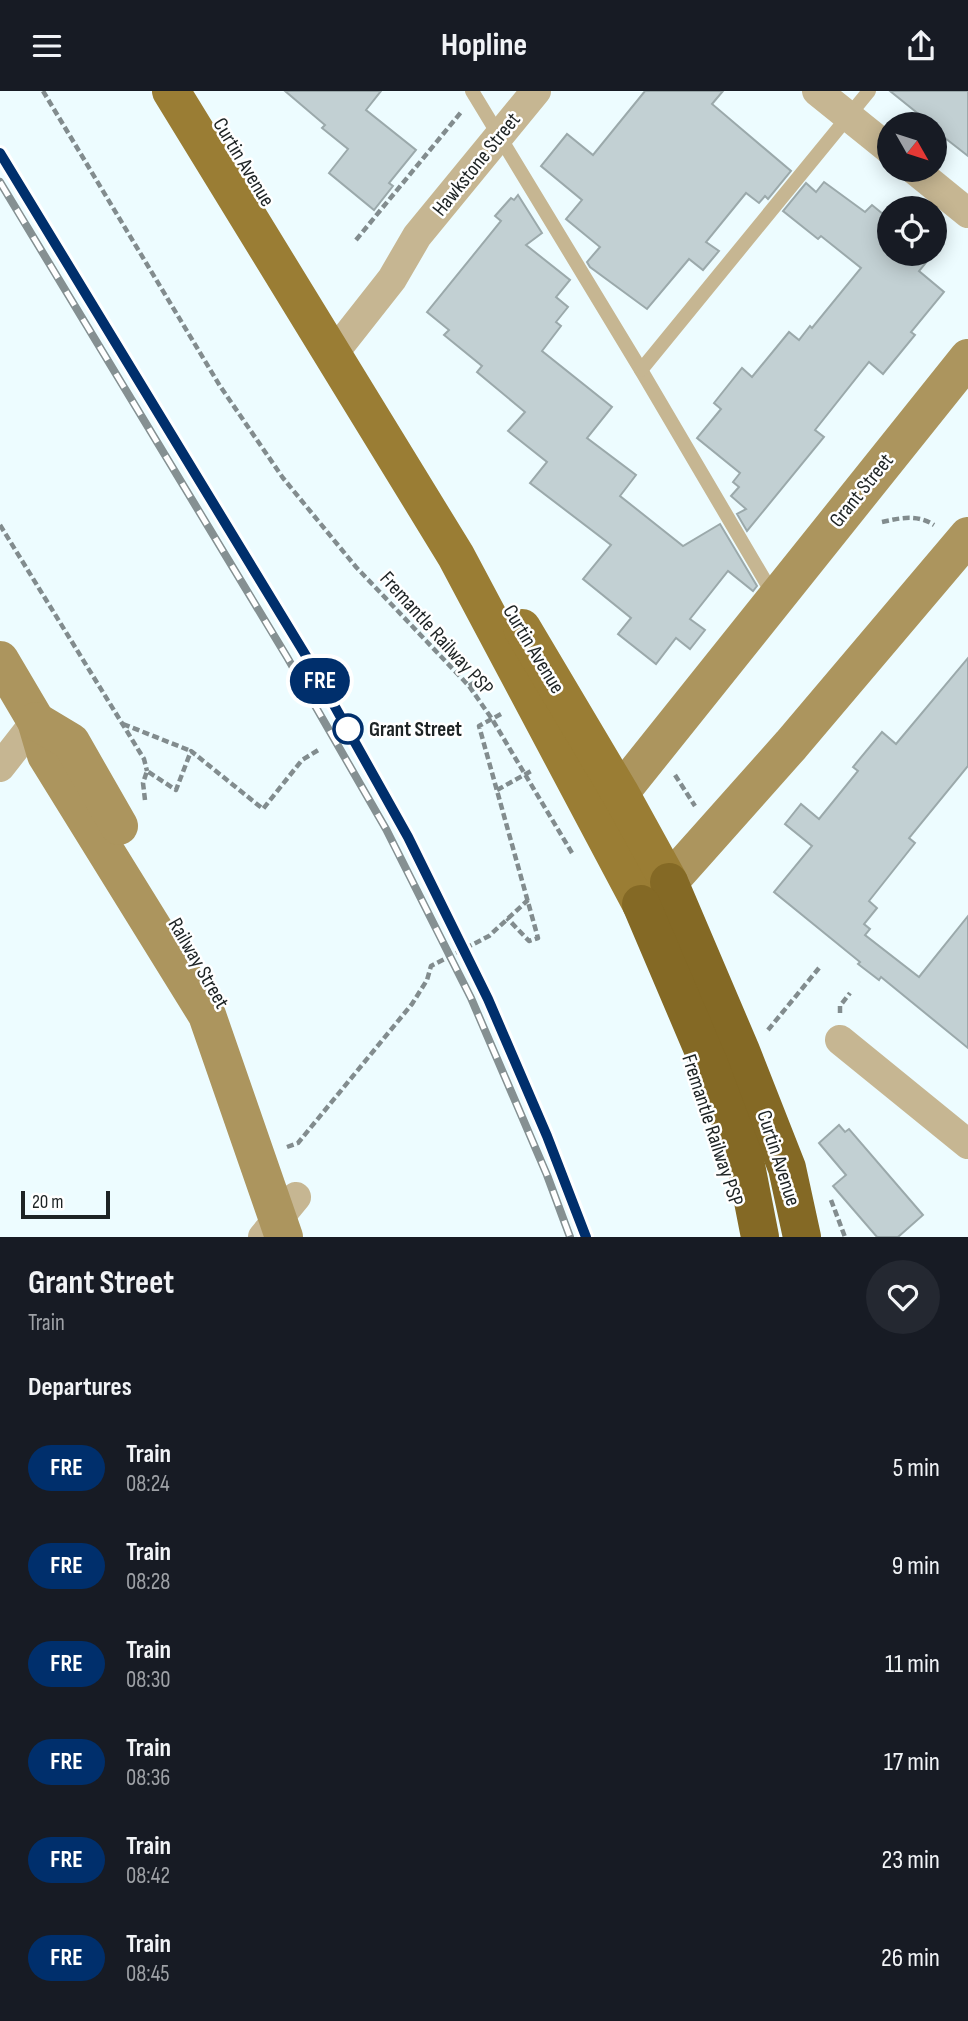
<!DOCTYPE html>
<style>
:root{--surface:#171b24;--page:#242831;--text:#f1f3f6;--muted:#9ea1a6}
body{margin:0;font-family:"Sofia Sans Condensed",sans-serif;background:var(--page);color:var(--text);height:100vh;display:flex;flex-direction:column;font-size:26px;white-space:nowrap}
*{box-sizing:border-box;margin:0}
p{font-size:23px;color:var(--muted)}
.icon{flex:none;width:38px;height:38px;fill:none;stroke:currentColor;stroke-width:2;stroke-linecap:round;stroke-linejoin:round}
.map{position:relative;height:1146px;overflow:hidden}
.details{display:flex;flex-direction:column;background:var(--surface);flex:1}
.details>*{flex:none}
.badge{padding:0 14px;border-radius:23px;font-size:24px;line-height:46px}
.needle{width:46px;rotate:129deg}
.controls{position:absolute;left:877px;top:21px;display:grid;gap:14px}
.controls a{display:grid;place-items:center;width:70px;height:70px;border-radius:50%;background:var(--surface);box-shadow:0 4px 18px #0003;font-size:35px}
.scale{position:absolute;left:21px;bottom:18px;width:89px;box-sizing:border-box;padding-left:7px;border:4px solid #1d2324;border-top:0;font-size:19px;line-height:24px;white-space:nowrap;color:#1d2324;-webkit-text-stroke:5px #fff;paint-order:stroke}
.map>.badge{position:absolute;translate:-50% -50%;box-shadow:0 0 0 4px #fff}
h2{padding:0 28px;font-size:26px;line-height:63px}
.round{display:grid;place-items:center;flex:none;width:74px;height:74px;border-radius:37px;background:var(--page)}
.summary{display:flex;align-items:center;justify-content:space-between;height:119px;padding:0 28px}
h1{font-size:33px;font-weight:700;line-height:52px}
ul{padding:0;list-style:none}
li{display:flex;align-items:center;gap:21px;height:98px;padding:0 28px}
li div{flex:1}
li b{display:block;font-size:26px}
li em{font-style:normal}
li .badge{min-width:77px;font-weight:700;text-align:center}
header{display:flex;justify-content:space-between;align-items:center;height:91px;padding:0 28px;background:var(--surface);font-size:32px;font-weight:700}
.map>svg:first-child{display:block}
</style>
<header><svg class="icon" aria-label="menu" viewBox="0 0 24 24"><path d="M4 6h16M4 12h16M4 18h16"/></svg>Hopline<svg class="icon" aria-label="share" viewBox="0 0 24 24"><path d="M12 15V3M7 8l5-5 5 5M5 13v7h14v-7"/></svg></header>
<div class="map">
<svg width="968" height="1146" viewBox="0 0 968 1146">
<rect width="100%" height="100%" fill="#edfcff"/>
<g fill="#c2d0d3" stroke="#9ba9ab" stroke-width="2">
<polygon points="285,0 381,0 366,19 416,59 389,92 393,95 374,119 329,82 348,58 322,37 325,34"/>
<polygon points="645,0 723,0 712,13 791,80 768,108 765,105 759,112 746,102 706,151 719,160 703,179 689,168 647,218 590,176 587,171 600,156 566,128 582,109 541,75 567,43 593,64"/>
<polygon points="890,0 968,0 968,65 936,40 934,33 931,33"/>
<polygon points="824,91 865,121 872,114 889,128 889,163 933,163 919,180 944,201 911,241 915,244 883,283 869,271 815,339 824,346 747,440 737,423 746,418 731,405 739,396 733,391 740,382 697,347 721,318 714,312 742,277 752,286 789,241 799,249 810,235 812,237 861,177 821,145 818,148 783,120 806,92 816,101"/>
<polygon points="518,104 542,142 526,154 570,189 556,206 568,216 556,231 561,235 542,260 612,316 587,347 636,384 620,405 683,455 720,433 757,495 753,500 728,480 690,528 705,539 690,558 676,547 656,573 618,543 631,527 583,488 611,454 530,392 547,371 508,340 525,321 477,281 482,275 444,244 449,239 427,221 501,130 495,125 511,107 514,109"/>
<polygon points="968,567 968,675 909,747 915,752 869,810 877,817 864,833 870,838 865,844 919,886 968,825 968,957 881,886 879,889 858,873 860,871 774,801 812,755 785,733 801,713 819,728 858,680 853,676 882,641 896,653"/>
<polygon points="839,1034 845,1041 849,1038 923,1124 898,1146 877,1146 833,1095 846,1084 819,1052"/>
</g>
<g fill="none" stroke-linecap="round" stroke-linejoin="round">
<g stroke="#828c8e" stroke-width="4.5" stroke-dasharray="7 3.5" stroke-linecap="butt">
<polyline points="43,0 220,295 283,387 356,476 469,595 492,628 572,762"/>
<polyline points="356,149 462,20"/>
<path d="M882 431C900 427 917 423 934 434"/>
<polyline points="0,434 144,668 147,680"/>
<polyline points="469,595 483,586"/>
<polyline points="501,623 479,635 538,847 529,850 507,827"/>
<polyline points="123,633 191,660"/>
<polyline points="675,684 695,715"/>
<polyline points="497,699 533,679"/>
<polyline points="145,709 143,692 147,680 176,699 191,660 263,718 302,669 320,658"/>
<polyline points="840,922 840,915 850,902"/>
<polyline points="768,939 819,877"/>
<polyline points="287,1056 298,1052 412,913 427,889 431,875 489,845 528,809"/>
<polyline points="831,1109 845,1146"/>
</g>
<g stroke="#c6b692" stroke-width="14">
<polyline points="472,0 641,279 774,505"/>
<polyline points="641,279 869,0"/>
</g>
<g stroke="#c6b692" stroke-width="30">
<polyline points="817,0 889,58"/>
<polyline points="915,79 968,122"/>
<polyline points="333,263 392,188 417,145 536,0"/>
<polyline points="0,676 36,630"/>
<polyline points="840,949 968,1053"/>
<polyline points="263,1146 296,1106"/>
</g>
<g stroke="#ac955e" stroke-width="38">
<polyline points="0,569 36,630 46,664 207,924 284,1146"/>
<polyline points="36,630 71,651 119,735"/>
<polyline points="600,727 968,267"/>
<polyline points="645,810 669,791 791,654 968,445"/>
</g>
<g stroke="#9a7d34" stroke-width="38">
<polyline points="171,0 456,465 641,813"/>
<polyline points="522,537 620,702 669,791"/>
</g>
<g stroke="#846925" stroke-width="38">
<polyline points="669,791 741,960 787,1077 802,1146"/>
<polyline points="641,813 709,973 745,1069 760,1146"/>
</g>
<g stroke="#859092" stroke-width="8">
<g id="rail">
<polyline points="0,62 311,573 408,746 488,908 547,1045 586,1146"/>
<polyline points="0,91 287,566 386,738 471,907 547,1084 570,1146"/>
</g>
</g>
<use href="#rail" stroke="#fff" stroke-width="5" stroke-dasharray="16" stroke-linecap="butt"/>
</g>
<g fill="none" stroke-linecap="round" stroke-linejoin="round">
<g stroke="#fff" stroke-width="16">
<polyline id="line" points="0,62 311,573 408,746 488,908 547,1045 586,1146"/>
</g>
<use href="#line" stroke="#002f6c" stroke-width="10"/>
</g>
<circle fill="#fff" stroke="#002f6c" stroke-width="3.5" cx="348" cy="638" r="14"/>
<g text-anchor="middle" stroke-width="5" stroke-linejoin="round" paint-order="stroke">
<g font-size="21" fill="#1d2324" stroke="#fff">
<text transform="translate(244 71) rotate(59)" y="7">Curtin Avenue</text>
<text transform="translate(476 73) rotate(-51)" y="7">Hawkstone Street</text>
<text transform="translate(861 399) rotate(-51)" y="7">Grant Street</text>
<text transform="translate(437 542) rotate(48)" y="7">Fremantle Railway PSP</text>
<text transform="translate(534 558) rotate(59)" y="7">Curtin Avenue</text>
<text transform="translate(199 872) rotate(60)" y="7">Railway Street</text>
<text transform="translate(713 1039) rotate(72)" y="7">Fremantle Railway PSP</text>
<text transform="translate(779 1067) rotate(72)" y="7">Curtin Avenue</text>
</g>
<g font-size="21" font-weight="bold" fill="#1d2324" stroke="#fff" text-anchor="start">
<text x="369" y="645">Grant Street</text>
</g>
</g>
</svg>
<div class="controls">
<a><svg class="needle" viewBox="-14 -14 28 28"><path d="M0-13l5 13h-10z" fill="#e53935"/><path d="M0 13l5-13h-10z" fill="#9ea1a6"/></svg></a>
<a><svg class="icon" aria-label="locate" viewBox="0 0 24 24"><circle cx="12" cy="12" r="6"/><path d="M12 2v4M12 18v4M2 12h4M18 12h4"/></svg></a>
</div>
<div class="scale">20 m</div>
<b class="badge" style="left:320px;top:590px;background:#002f6c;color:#fff">FRE</b>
</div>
<section class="details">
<div class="summary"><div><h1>Grant Street</h1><p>Train</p></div><a class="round"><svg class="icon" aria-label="heart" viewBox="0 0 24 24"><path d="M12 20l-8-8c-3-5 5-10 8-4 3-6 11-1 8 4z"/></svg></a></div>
<h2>Departures</h2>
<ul>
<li><span class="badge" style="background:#002f6c;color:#fff">FRE</span><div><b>Train</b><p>08:24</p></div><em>5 min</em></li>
<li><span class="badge" style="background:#002f6c;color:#fff">FRE</span><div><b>Train</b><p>08:28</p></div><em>9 min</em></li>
<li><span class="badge" style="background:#002f6c;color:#fff">FRE</span><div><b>Train</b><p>08:30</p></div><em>11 min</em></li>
<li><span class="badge" style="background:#002f6c;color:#fff">FRE</span><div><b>Train</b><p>08:36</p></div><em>17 min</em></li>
<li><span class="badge" style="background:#002f6c;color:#fff">FRE</span><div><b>Train</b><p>08:42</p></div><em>23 min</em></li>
<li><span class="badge" style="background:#002f6c;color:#fff">FRE</span><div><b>Train</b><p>08:45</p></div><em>26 min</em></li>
</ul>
</section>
